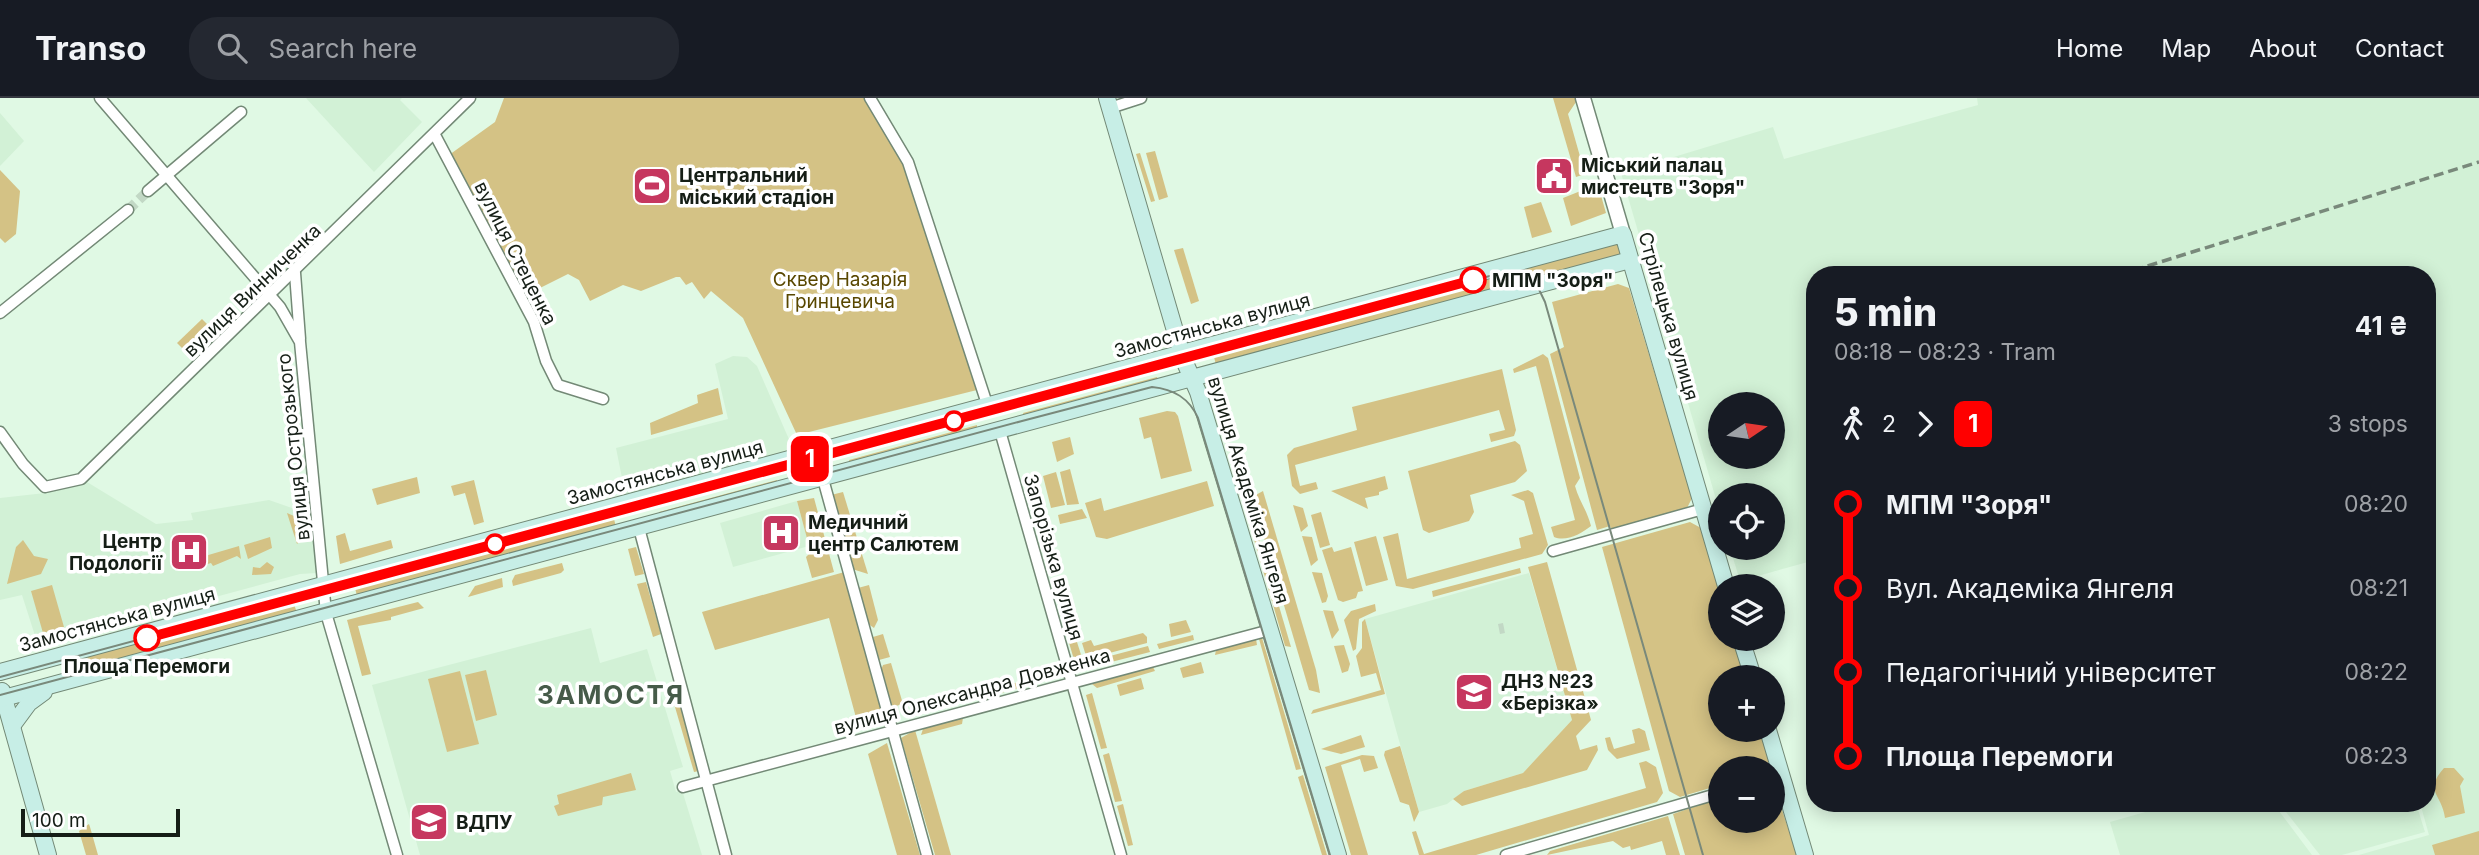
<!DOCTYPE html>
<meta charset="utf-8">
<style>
:root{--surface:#171b24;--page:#242831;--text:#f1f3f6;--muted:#9ea1a6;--line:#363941}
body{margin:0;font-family:Inter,sans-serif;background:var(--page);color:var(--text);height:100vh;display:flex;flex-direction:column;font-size:26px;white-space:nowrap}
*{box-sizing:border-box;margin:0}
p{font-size:23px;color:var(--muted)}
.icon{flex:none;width:38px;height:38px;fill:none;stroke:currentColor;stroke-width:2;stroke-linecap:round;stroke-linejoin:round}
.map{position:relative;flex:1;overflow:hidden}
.sheet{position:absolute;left:1806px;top:168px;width:630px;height:546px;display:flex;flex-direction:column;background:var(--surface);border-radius:28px;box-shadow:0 4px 18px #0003}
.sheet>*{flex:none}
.badge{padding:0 14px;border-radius:10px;font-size:24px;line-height:46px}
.needle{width:46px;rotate:77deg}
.controls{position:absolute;left:1708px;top:294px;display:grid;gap:14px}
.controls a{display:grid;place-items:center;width:77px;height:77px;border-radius:50%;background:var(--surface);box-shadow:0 4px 18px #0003;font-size:35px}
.scale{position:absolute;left:21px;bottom:18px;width:159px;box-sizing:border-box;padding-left:7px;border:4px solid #151e16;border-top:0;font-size:19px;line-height:24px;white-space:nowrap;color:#151e16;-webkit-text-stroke:5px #fff;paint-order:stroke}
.map>.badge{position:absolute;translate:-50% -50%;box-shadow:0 0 0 4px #fff}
.legs{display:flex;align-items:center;gap:10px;height:77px;padding:0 28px;font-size:23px}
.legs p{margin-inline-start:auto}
.summary{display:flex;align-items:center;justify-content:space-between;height:119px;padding:0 28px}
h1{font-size:38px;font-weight:800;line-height:52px}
ul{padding:0 28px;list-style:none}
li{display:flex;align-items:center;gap:24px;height:84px;font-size:26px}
li i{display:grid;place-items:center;width:10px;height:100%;margin:0 9px;background:currentColor}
li i::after{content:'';width:18px;height:18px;margin:-9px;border:5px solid;border-radius:50%;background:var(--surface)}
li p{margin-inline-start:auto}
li:first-child i{background:linear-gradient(#0000 50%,currentColor 0)}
li:last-child i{background:linear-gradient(currentColor 50%,#0000 0)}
header{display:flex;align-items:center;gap:42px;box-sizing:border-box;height:98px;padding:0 35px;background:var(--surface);border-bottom:2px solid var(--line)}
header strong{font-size:33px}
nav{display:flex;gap:38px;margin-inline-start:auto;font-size:24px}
.search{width:490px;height:63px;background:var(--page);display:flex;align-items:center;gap:18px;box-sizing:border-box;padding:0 24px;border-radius:28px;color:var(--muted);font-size:26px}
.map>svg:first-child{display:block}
</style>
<header>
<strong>Transo</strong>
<div class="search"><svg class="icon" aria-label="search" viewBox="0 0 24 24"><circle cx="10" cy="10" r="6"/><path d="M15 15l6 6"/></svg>Search here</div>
<nav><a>Home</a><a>Map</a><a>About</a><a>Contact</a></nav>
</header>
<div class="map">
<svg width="2479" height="757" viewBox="0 0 2479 757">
<rect width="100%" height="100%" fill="#e0f9e4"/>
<g fill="#d2f1d6" fill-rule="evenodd">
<polygon points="306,0 402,0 400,2 422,24 374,74"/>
<path d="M1977 0H2479V757H2359L2429 737 2420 705H2427V177H1815V462L1740 483 1730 450H1773V397H1720V415L1621 75 1773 29 1784 61 1978 7ZM1720 306H1773V359H1720Z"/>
<polygon points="0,15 24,43 0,68"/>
<polygon points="733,258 747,259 757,268 795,355 626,400 616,350 728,321 715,266"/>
<polygon points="87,384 156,426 193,422 191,415 269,402 309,416 317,475 300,476 38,547 22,497 0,502 0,400 45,395"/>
<polygon points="797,403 809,448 733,469 720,425"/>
<polygon points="1529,475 1572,622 1523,675 1464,693 1447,706 1419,714 1365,521"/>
<polygon points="591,530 600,565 647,551 683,669 670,673 676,694 682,692 702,757 420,757 372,587"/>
<polygon points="2177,705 2273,705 2312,757 2120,757 2110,724"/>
<polygon points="2279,705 2416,705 2425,734 2342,757 2320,757"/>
</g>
<g fill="#d4c285">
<polygon points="504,0 864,0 904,67 977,292 797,337 743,220 711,193 704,201 692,184 686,187 680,179 676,179 641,193 623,187 590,203 579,182 568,176 524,198 449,57 495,24"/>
<polygon points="1553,0 1575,0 1576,4 1568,16 1585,76 1576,79"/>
<polygon points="1155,53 1168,99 1159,102 1146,55"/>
<polygon points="1140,55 1155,103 1151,104 1136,56"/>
<polygon points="0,72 20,93 16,136 5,145 0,140"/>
<polygon points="1588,90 1600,94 1606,115 1571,128 1563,100"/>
<polygon points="1541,104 1552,134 1532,140 1524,109"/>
<polygon points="1617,145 1620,156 1616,158 1539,180 1524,171 1575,157 1596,146"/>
<polygon points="1183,150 1199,203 1191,206 1174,152"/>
<polygon points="1506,177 1518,177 1530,183 1216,267 1213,255"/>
<polygon points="1618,186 1629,190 1692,400 1686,412 1612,433 1610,428 1597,432 1550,256 1564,249 1552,204"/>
<polygon points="202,221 209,228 184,252 177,245"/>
<path d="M1543 256 1548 260 1580 380 1575 388C1579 403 1587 412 1591 428 1581 436 1566 444 1554 439L1551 429 1575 422 1536 268 1514 275 1513 271Z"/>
<polygon points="1155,270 1156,274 1022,310 1021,306"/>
<polygon points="1502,271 1516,332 1514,338 1491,344 1489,336 1505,332 1499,312 1295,367 1300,388 1316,384 1318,391 1300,396 1292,388 1287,357 1294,350 1357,332 1352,309"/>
<polygon points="1157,279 1158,283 1024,318 1023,315"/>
<polygon points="718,290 723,316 651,337 650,325 698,305 697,297"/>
<polygon points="1167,313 1175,314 1178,318 1192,373 1161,381 1151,339 1144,341 1139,320"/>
<polygon points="974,320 975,323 848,356 847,353"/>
<polygon points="977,327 977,331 850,365 849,362"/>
<polygon points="1070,339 1074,356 1057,364 1052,344"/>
<polygon points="1515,343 1520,347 1527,373 1515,384 1470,397 1474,414 1469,423 1429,435 1423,432 1408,373"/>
<polygon points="1070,371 1079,406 1067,407 1060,374"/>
<polygon points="774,374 775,377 658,408 657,405"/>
<polygon points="1056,374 1065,407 1051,410 1043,378"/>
<polygon points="1385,378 1388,391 1379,394 1379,397 1365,400 1368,411 1331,393"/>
<polygon points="417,379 420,395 377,407 372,391"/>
<polygon points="474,382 484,424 474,427 465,395 454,398 451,388"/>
<polygon points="777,382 777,385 660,417 659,414"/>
<polygon points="1207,383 1214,408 1107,441 1096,439 1085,405 1101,400 1104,413"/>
<polygon points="1528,392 1533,395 1548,447 1542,456 1413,491 1396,488 1383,439 1398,435 1407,481 1521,450 1519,440 1533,436 1524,403 1511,397"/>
<polygon points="1263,393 1316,572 1320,595 1309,592 1252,399"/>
<polygon points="843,394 868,476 852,471 831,397"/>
<polygon points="814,400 834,474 812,480 806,459 810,455 809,448 797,403"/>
<polygon points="1293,407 1303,410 1308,428 1301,434"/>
<polygon points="1082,411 1087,420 1060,426 1058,417"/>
<polygon points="1251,413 1291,549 1285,548 1246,414"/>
<polygon points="1321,414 1330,447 1320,450 1311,417"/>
<polygon points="287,415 301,421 303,440 297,446"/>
<polygon points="613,417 616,429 357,498 354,486"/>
<polygon points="1690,424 1701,430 1720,497 1720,541 1733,541 1745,579 1720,579 1720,632 1760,632 1769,663 1764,670 1720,670 1720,687 1680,699 1669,693 1602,449"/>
<polygon points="345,435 350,453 391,442 393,450 340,466 336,438"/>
<polygon points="1302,438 1312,439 1318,462 1311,468"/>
<polygon points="1376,438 1388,482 1366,488 1354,444"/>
<polygon points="270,439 272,450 248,461 244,447"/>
<polygon points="23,442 34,458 48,461 41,476 7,486 16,449"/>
<polygon points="239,448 241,461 237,458 213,468 211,465 191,471 188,463"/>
<polygon points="636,449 644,476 635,478 628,451"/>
<polygon points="1332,449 1334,454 1351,449 1363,493 1358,494 1356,500 1343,504 1338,502 1322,452"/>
<polygon points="267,464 274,469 271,476 252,477 253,469 260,470"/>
<polygon points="1547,464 1591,622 1576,638 1580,652 1597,647 1598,652 1587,672 1462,708 1453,701 1464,693 1523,675 1572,622 1528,469"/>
<polygon points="562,465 564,472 561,475 513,488 512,483 515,477"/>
<polygon points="1520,470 1521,475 1433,499 1432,493"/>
<polygon points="848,473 887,617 858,627 829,520 715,552 702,514"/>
<polygon points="1312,474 1322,475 1328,498 1326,504 1322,505"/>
<polygon points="502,480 503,489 468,499 475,488"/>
<polygon points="646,484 661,536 653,539 637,486"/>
<polygon points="52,487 64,529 43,535 31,493"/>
<polygon points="869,487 878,522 874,530 867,525 858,490"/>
<polygon points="293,503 297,515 90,570 87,558"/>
<polygon points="418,504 424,510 391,519 391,522 358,528 371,576 362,578 347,522"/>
<polygon points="1375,506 1376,513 1359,521 1356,551 1353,553 1344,522 1351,513"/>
<polygon points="1066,509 1083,563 1075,565 1059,511"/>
<polygon points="1323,512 1333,513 1339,532 1332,541"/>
<polygon points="1365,521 1385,596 1311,616 1313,612 1381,592 1376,575 1361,579 1356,558 1362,550 1362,524"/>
<polygon points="1186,522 1191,534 1171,539 1169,526"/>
<polygon points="1143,535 1147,539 1147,545 1087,561 1082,545 1091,542 1094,548"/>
<polygon points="883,536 890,559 879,562 873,539"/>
<polygon points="1193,537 1194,542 1159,551 1157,546"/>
<polygon points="1262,540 1301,671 1296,672 1259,541"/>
<polygon points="1256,541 1257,547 1215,557 1216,552"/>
<polygon points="1344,547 1350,566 1348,573 1342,575 1334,548"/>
<polygon points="1148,548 1150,554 1088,570 1087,564"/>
<polygon points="1201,564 1204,575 1183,580 1180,570"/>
<polygon points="891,565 903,606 892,609 881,572 883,567"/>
<polygon points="1153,569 1155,573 1097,590 1092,586"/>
<polygon points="486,572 497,617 476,623 465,577"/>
<polygon points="460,573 479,646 447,654 428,581"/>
<polygon points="1058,574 1055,580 1001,595 996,590"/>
<polygon points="1141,580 1144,591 1120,598 1117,587"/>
<polygon points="675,590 699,673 694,674 670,592"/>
<polygon points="1092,595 1107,650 1101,651 1086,597"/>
<polygon points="963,620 962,626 921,637 923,631"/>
<polygon points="1639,630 1645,633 1650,652 1617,661 1608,652 1605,640 1610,639 1614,651 1635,645 1632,632"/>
<polygon points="915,632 951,757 935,757 901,640"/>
<polygon points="1361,637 1365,649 1341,656 1321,651"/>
<polygon points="887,645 920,757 897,757 868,656"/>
<polygon points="1400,648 1419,714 1414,724 1409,707 1400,704 1384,657 1385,653"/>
<polygon points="1109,655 1122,703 1115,704 1103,657"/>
<polygon points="1362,657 1374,658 1378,670 1364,674 1360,661 1341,667 1368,757 1351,757 1325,669"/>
<polygon points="1646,663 1656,669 1663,695 1657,704 1476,757 1419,757 1412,734 1416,733 1424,756 1646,690 1639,665"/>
<path d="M2444 670H2454L2464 681 2460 688 2465 715 2445 720C2442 695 2423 694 2444 670Z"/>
<polygon points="631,675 636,692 603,699 602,707 558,718 554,708 559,706 557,697"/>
<polygon points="1303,677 1327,757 1322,757 1298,679"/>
<polygon points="1773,685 1797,757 1685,757 1673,716 1720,700 1720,723 1773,723"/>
<polygon points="1123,706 1133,747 1128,748 1117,708"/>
<polygon points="1668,718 1680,757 1666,757 1662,743 1631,752 1630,748 1623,750 1613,743 1547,757 1550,753"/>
<polygon points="89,726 90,729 98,757 86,757 79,733"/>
<polygon points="2479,733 2479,757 2435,757 2432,747"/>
</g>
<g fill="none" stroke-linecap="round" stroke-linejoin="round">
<polyline stroke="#48c3d0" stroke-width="3.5" points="1813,571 1815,571"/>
<g stroke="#c2d8c5" stroke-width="10" stroke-dasharray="10 5" stroke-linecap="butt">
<polyline points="128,112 148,93"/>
<polyline points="1499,531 1504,530"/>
</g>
<g stroke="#738976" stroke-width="13">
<g id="minor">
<polyline points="100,0 280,209 300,244 326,515 397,757"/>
<polyline points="870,0 908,64 988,309"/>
<polyline points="1110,10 1141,0"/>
<polyline points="435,37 534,224 546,263 558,287 603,301"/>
<polyline points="148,93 241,14"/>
<polyline points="295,175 300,241"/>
<polyline points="0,215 128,112"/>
<polyline points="1000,333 1121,757"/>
<polyline points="0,334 23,366 45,389 81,381 470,0"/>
<polyline points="823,381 927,757"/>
<polyline points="639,430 726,757"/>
<polyline points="1553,453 1703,411"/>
<polyline points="683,689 1270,532"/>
<polyline points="1506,757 1720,695"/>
</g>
</g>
<g stroke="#738976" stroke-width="17">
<polyline id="tertiary" points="1583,0 1623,136"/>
</g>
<g stroke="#738976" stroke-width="18">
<g id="secondary">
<polyline points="1107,0 1183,260 1198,294 1338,757"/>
<polyline points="1741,541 1753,579"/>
<polyline points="0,574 1623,136 1726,488"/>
<polyline points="2,593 48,757"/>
<polyline points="0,601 1630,162"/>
<polyline points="12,628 29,605 44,594"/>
<polyline points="1768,632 1805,757"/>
</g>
</g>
<use href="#minor" stroke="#fff" stroke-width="10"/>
<use href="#tertiary" stroke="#fff" stroke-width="14"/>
<use href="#secondary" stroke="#c7eee6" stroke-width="16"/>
<g stroke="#79897b" stroke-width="2">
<polyline points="0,579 1473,182 1507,174 1523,175 1534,181 1545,204 1703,757"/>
<path d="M0 597 1022 323 1152 289C1174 291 1189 300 1198 320L1330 757"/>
</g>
<polyline stroke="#79897b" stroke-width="3.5" stroke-dasharray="10 5" stroke-linecap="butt" points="2119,177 2479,64"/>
</g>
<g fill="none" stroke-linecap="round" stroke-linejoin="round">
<g stroke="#fff" stroke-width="16">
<polyline id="line-1" points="147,540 1473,182"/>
</g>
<use href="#line-1" stroke="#f00" stroke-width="10"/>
</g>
<defs>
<g id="civic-square" transform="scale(2.0125)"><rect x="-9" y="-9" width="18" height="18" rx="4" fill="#c6375f" stroke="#fff"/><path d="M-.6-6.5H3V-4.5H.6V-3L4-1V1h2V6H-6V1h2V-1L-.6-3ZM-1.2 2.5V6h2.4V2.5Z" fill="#fff"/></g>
<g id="stadium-square" transform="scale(2.0125)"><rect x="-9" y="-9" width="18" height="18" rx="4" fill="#c6375f" stroke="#fff"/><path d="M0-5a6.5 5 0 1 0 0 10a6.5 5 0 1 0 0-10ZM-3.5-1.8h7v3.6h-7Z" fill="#fff"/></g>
<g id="hospital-square" transform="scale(2.0125)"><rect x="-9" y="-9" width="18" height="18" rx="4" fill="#c6375f" stroke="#fff"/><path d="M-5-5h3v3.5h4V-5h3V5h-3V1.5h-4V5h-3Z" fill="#fff"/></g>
<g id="school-square" transform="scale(2.0125)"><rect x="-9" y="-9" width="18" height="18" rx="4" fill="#c6375f" stroke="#fff"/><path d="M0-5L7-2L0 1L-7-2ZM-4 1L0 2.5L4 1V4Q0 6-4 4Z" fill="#fff"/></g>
<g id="university-square" transform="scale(2.0125)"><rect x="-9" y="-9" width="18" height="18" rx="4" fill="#c6375f" stroke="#fff"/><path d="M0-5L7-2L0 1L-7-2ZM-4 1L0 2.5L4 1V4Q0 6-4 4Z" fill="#fff"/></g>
</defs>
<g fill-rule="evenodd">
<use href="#civic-square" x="1554" y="78"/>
<use href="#stadium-square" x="652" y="88"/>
<use href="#hospital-square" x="781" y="435"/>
<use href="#hospital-square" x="189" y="454"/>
<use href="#school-square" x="1474" y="594"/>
<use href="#university-square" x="429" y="724"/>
</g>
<g fill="#fff" stroke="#f00" stroke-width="3.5">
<circle cx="1473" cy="182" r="12"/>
<circle cx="954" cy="323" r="9"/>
<circle cx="495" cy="446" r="9"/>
<circle cx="147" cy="540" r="12"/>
</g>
<g text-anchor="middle" stroke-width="7" stroke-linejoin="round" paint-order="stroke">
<g font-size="19" font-weight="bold" fill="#151e16" stroke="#fff" text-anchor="start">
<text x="1581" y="74">Міський палац<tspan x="1581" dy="22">мистецтв "Зоря"</tspan></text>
<text x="679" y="84">Центральний<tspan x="679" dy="22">міський стадіон</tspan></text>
<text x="808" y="431">Медичний<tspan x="808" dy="22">центр Салютем</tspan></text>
<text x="162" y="450" text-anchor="end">Центр<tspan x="162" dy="22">Подології</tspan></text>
<text x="1501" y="590">ДНЗ №23<tspan x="1501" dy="22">«Берізка»</tspan></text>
<text x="456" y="731">ВДПУ</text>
</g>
<g font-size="19" fill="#151e16" stroke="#fff">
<text transform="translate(516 155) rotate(63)" y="7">вулиця Стеценка</text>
<text transform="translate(252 192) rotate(-44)" y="7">вулиця Винниченка</text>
<text transform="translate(1669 218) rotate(74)" y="7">Стрілецька вулиця</text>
<text transform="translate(1212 227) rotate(-15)" y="7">Замостянська вулиця</text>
<text transform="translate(293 349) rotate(-96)" y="7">вулиця Острозького</text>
<text transform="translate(665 374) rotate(-15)" y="7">Замостянська вулиця</text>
<text transform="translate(1249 392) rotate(73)" y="7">вулиця Академіка Янгеля</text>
<text transform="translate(1054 459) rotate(74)" y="7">Запорізька вулиця</text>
<text transform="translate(117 521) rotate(-15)" y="7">Замостянська вулиця</text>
<text transform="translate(972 593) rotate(-15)" y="7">вулиця Олександра Довженка</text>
</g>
<g font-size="19" fill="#594700" stroke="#fff">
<text x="840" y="188">Сквер Назарія<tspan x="840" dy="22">Гринцевича</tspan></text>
</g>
<g font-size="19" font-weight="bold" fill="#151e16" stroke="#fff" text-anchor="start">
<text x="1492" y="189">МПМ "Зоря"</text>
<text x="147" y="575" text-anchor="middle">Площа Перемоги</text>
</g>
<g font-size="26" font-weight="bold" letter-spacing="2" fill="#465b49" stroke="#fff">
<text x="611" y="606">ЗАМОСТЯ</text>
</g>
</g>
</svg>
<div class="controls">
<a><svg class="needle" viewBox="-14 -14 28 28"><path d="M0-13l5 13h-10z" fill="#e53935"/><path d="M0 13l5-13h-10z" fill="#9ea1a6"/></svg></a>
<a><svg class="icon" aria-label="locate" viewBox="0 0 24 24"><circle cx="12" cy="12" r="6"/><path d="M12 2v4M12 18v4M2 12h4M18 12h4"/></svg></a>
<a><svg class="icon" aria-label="layers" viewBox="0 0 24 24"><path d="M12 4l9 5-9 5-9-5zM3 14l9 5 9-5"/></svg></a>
<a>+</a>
<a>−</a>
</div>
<div class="scale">100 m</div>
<b class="badge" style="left:810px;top:361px;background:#f00;color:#fff">1</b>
<section class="sheet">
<div class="summary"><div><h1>5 min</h1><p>08:18 – 08:23 · Tram</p></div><b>41 ₴</b></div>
<div class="legs"><svg class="icon" aria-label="walk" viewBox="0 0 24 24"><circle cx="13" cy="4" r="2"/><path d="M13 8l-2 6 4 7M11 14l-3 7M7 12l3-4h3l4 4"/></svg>2<svg class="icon" aria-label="forward" viewBox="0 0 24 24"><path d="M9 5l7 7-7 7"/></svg><b class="badge" style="background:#f00;color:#fff">1</b><p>3 stops</p></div>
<ul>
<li><i style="color:#f00"></i><b>МПМ &quot;Зоря&quot;</b><p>08:20</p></li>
<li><i style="color:#f00"></i><span>Вул. Академіка Янгеля</span><p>08:21</p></li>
<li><i style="color:#f00"></i><span>Педагогічний університет</span><p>08:22</p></li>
<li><i style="color:#f00"></i><b>Площа Перемоги</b><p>08:23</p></li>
</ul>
</section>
</div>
